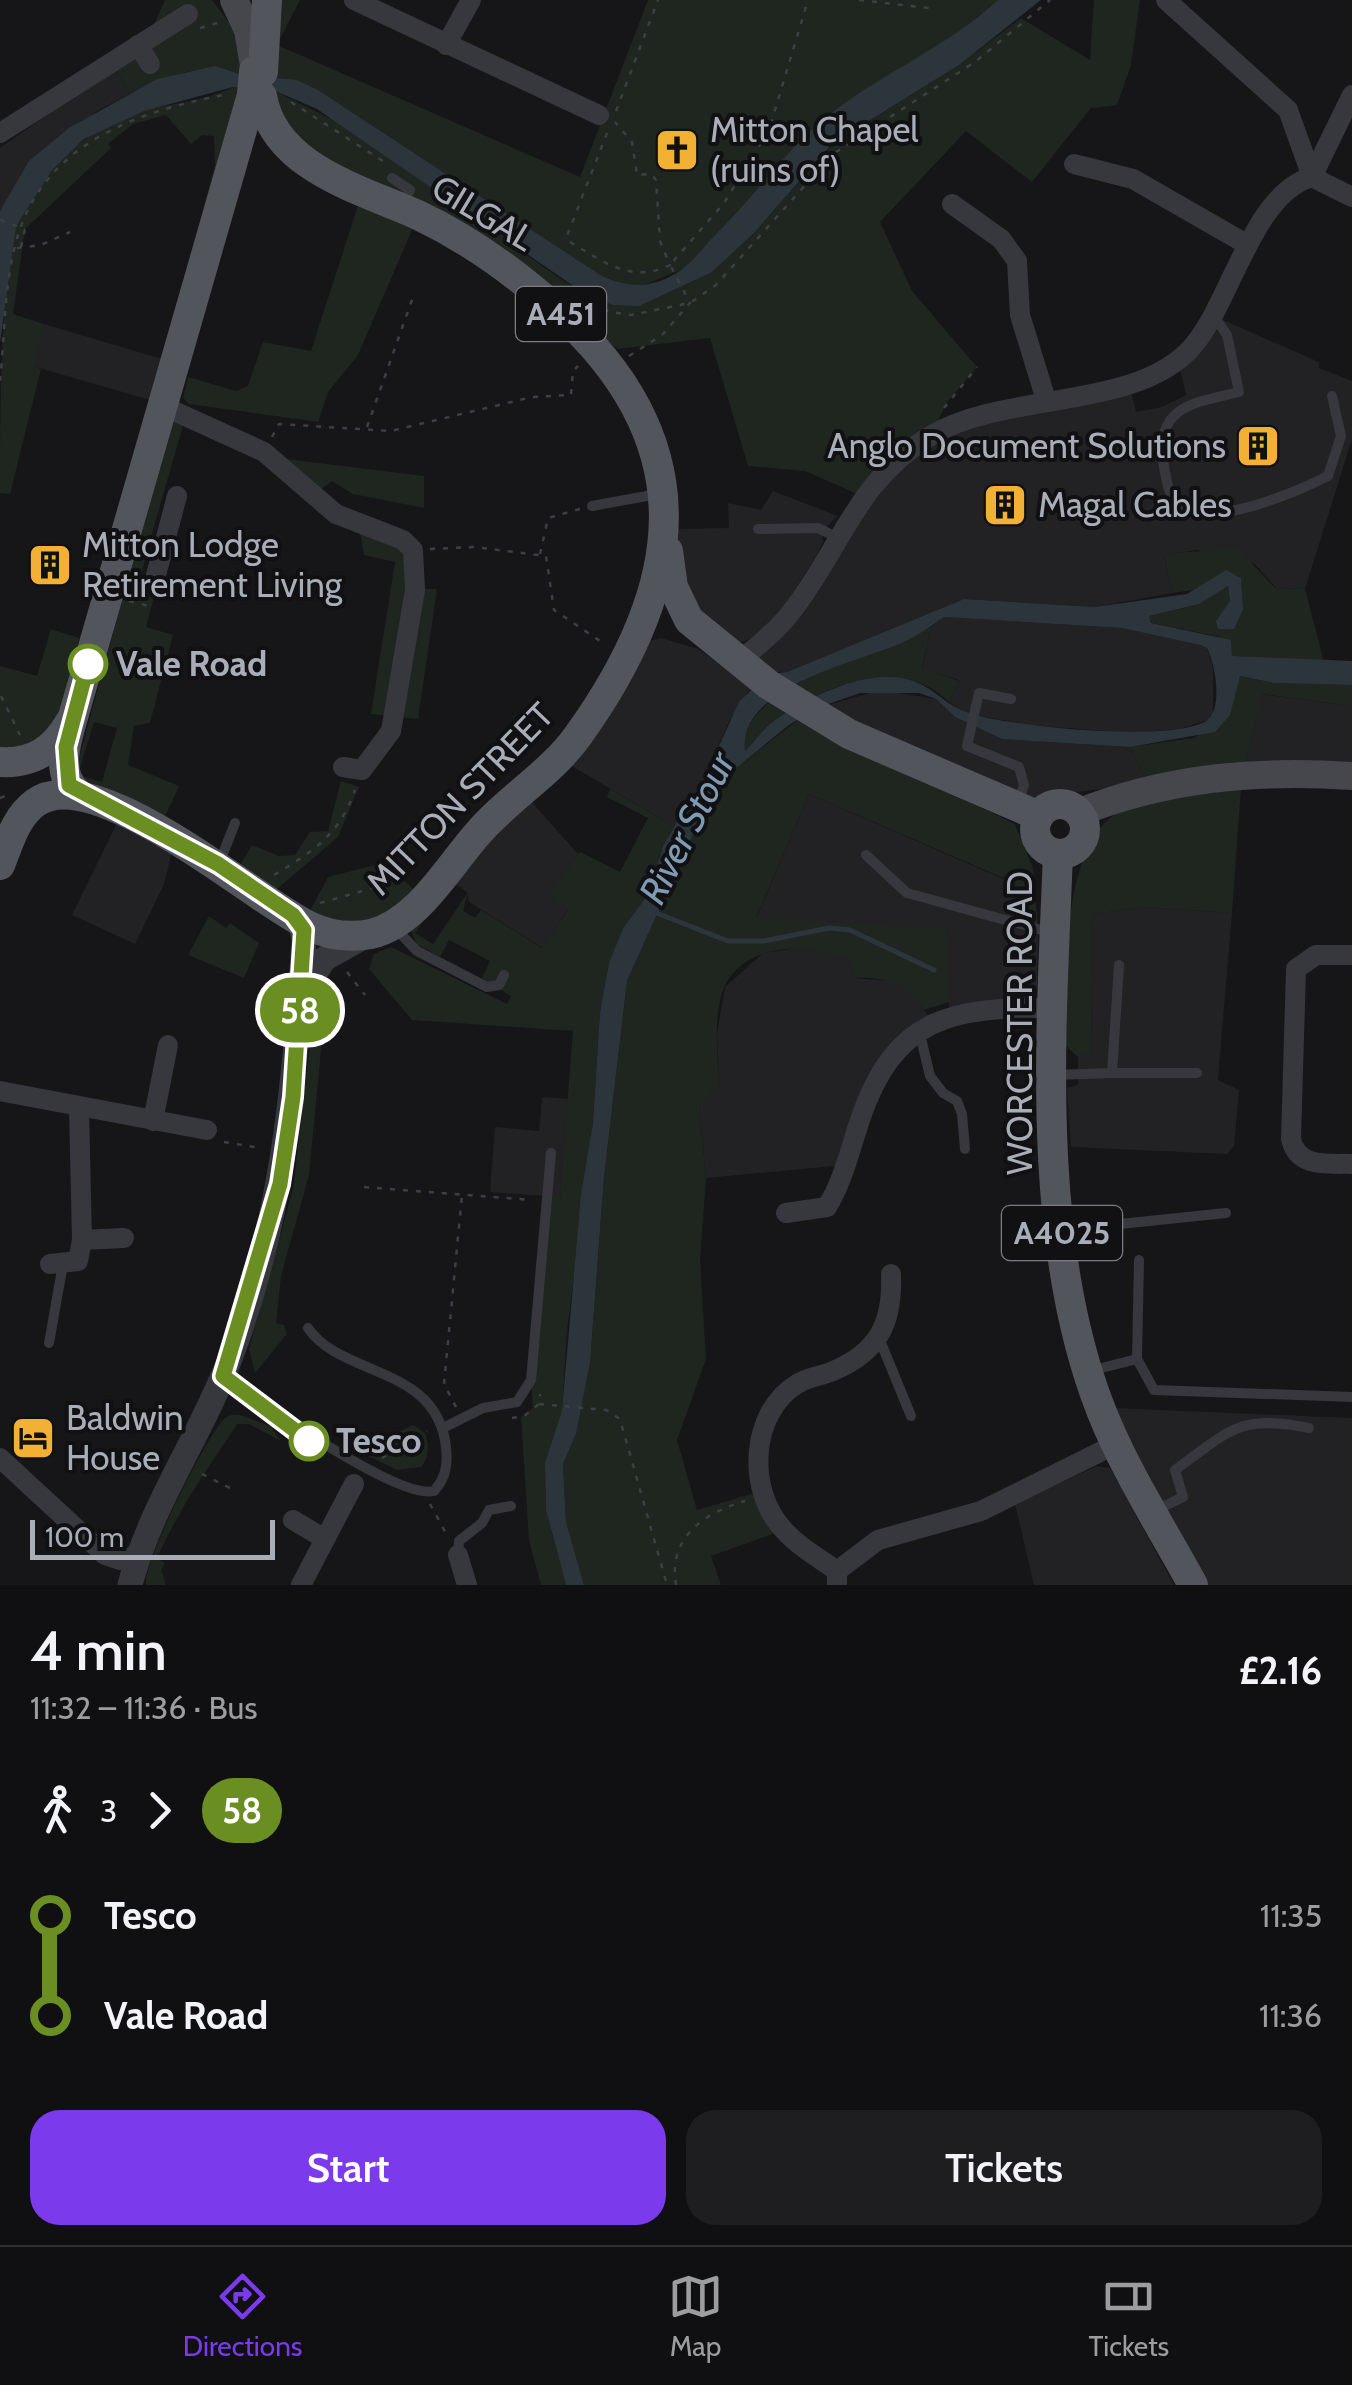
<!DOCTYPE html>
<meta charset="utf-8">
<style>
:root{--surface:#101012;--page:#1e1e20;--text:#f1f3f6;--muted:#9c9d9f;--line:#303032;--accent:#7c3aed}
body{margin:0;font-family:Cabin,sans-serif;background:var(--page);color:var(--text);height:100vh;display:flex;flex-direction:column;font-size:38px;white-space:nowrap}
*{box-sizing:border-box;margin:0}
p{font-size:32px;color:var(--muted)}
.icon{flex:none;width:55px;height:55px;fill:none;stroke:currentColor;stroke-width:2;stroke-linecap:round;stroke-linejoin:round}
.map{position:relative;height:1585px;overflow:hidden}
.side{display:flex;flex-direction:column;background:var(--surface);flex:1}
.side>*{flex:none}
.badge{padding:0 20px;border-radius:32px;font-size:35px;line-height:65px}
.scale{position:absolute;left:30px;bottom:25px;width:245px;box-sizing:border-box;padding-left:10px;border:5px solid #a8adb8;border-top:0;font-size:28px;line-height:35px;white-space:nowrap;color:#a8adb8;-webkit-text-stroke:8px #111113;paint-order:stroke}
.map>.badge{position:absolute;translate:-50% -50%;box-shadow:0 0 0 5px #fff}
.legs{display:flex;align-items:center;gap:15px;height:110px;padding:0 30px;font-size:32px}
.legs p{margin-inline-start:auto}
.summary{display:flex;align-items:center;justify-content:space-between;height:170px;padding:0 30px}
h1{font-size:55px;font-weight:600;line-height:75px}
.cta{display:flex;gap:20px;margin-top:auto;padding:20px 30px}
.cta a{flex:1;height:115px;border-radius:30px;background:var(--accent);color:#fff;font-size:40px;font-weight:600;line-height:115px;text-align:center}
.cta a+a{background:var(--page);color:var(--text)}
ul{padding:0 30px;list-style:none}
li{display:flex;align-items:center;gap:35px;height:100px;font-size:38px}
li i{display:grid;place-items:center;width:15px;height:100%;margin:0 12px;background:currentColor}
li i::after{content:'';width:25px;height:25px;margin:-12px;border:8px solid;border-radius:50%;background:var(--surface)}
li p{margin-inline-start:auto}
li:first-child i{background:linear-gradient(#0000 50%,currentColor 0)}
li:last-child i{background:linear-gradient(currentColor 50%,#0000 0)}
.dock{display:flex;justify-content:space-around;align-items:center;height:140px;border-top:2px solid var(--line);background:var(--surface);font-size:28px;color:var(--muted)}
.dock a{display:grid;justify-items:center;gap:5px}
.dock .selected{color:var(--accent)}
.map>svg:first-child{display:block}
</style>
<div class="map">
<svg width="1352" height="1585" viewBox="0 0 1352 1585">
<rect width="100%" height="100%" fill="#161618"/>
<g fill="#222225">
<polygon points="114,68 131,93 95,112 0,211 0,148"/>
<polygon points="1214,316 1319,362 1319,368 1352,381 1352,439 1305,589 1276,588 1255,564 1197,550 1164,555 1172,593 1095,607 964,599 787,672 773,672 754,662 845,521 931,436 1129,383 1136,412 1162,407 1186,395 1178,360"/>
<polygon points="44,324 162,359 150,400 32,366"/>
<polygon points="773,491 838,516 822,531 823,542 817,555 781,612 752,638 736,644 688,606 672,529 729,528 728,503 761,510"/>
<polygon points="944,617 1123,628 1200,645 1207,648 1213,668 1213,714 1208,720 1179,729 1131,733 1029,725 966,713 949,702 959,680 922,669 931,627"/>
<polygon points="661,638 698,649 752,686 729,721 707,772 675,827 570,765 650,641"/>
<polygon points="880,690 936,699 955,717 1002,739 1130,747 1145,778 1101,789 1027,798 817,708"/>
<polygon points="1261,694 1352,706 1352,762 1246,762"/>
<polygon points="809,794 1015,884 1009,926 1038,935 1037,988 1010,1007 949,1015 949,1002 756,919"/>
<polygon points="530,800 578,854 550,893 568,909 543,948 469,902 467,892 450,881"/>
<polygon points="118,821 173,848 164,884 135,944 72,915"/>
<polygon points="1145,907 1232,913 1218,1080 1239,1090 1234,1146 1227,1154 1071,1147 1067,1088 1078,1085 1078,1057 1091,1052 1093,914"/>
<polygon points="805,947 828,950 851,961 853,978 891,981 911,993 933,1022 900,1043 845,1165 706,1178 699,1104 719,1086 717,1034 725,987 763,953"/>
<polygon points="542,1097 568,1099 560,1197 490,1192 495,1127 539,1131"/>
<polygon points="1114,1408 1352,1418 1352,1585 1204,1585"/>
<polygon points="1097,1466 1110,1468 1174,1585 1034,1585 1015,1504"/>
</g>
<g fill="#1e261f">
<path d="M165 0H212L236 32 241 75C204 62 166 75 131 93L114 68 135 56 151 53 154 25Z"/>
<polygon points="280,0 300,0 277,45 580,177 648,0 1019,0 838,125 684,269 641,286 627,286 602,276 318,90 273,77"/>
<polygon points="1094,0 1140,0 1131,65 1117,105 1091,108 1032,182 966,131 880,222 912,291 977,367 947,402 931,436 862,496 805,471 748,466 710,338 617,349 563,301 292,139 273,90 339,123 565,282 613,305 671,291 686,280 712,272 754,233 833,144 959,65 1021,18 1090,60"/>
<path d="M233 87H241L175 314 215 165 214 136 202 135 191 144 166 115 133 124 108 144 111 148 25 229 13 314 44 324 33 366 41 369 10 494 0 493C0 425 0 285 16 225 35 181 73 142 115 121 152 103 198 105 233 87Z"/>
<polygon points="360,199 415,223 358,355 328,392 318,422 189,404 183,398 188,377 236,391 248,386 263,342 311,351"/>
<polygon points="171,421 184,422 149,544 143,546 138,541"/>
<polygon points="270,457 424,476 424,508 353,494 332,481 315,494"/>
<polygon points="359,526 403,540 415,589 437,589 418,719 371,714 395,562 364,555"/>
<polygon points="1237,548 1275,588 1305,589 1324,662 1232,656 1220,637 1152,623 1148,616 1192,606 1228,586 1230,601 1218,629 1241,578 1226,571 1202,589 1172,593 1164,554"/>
<polygon points="141,555 145,560 140,580 157,585 146,627 173,635 150,723 134,726 128,765 179,786 163,821 80,784 78,775 102,782 117,728 94,722 80,768 77,766 134,556"/>
<path d="M931 627 922 668 959 681 949 702C901 653 817 688 771 723 761 731 754 743 744 752 737 684 884 653 931 627Z"/>
<path d="M51 629 79 638C65 693 68 744 0 749V666L37 676Z"/>
<polygon points="1239,676 1274,683 1352,685 1352,706 1262,694 1246,762 1145,778 1130,747 1194,738 1230,715"/>
<path d="M799 719 1015 824 1033 868 1038 927 1011 917 1015 883 809 794 756 918 947 929 949 1002 924 1010C905 984 884 976 853 978L850 961C808 940 733 942 720 1000 714 1028 718 1058 719 1086L699 1105 706 1178 700 1260 706 1359 677 1440 697 1510 755 1493 775 1533 711 1556 721 1585H584L566 1522 563 1464 576 1434 590 1363 604 1177 627 981 707 803 729 774Z"/>
<polygon points="341,781 359,787 338,837 276,890 239,867 252,845 279,856 295,855 310,832 328,831"/>
<path d="M1241 788 1232 913 1145 907 1093 914 1091 1053 1078 1057 1066 1046C1067 986 1058 846 1119 812 1154 793 1201 794 1241 788Z"/>
<polygon points="610,789 675,827 663,846 650,892 623,928 609,963 600,1012 593,1123 567,1331 562,1410 545,1463 546,1510 566,1585 541,1585 529,1540 521,1417 533,1408 531,1380 547,1196 560,1196 573,1031 412,1020 369,969 374,954 391,947 507,1004 511,996 482,978 490,961 449,940 440,957 417,944 410,929 450,881 415,933 433,944 468,892 463,911 475,918 481,910 542,948 568,910 549,893 578,854 580,852 620,872 648,818 607,797"/>
<polygon points="383,863 416,891 405,903 363,926 309,913 328,877"/>
<polygon points="209,916 226,928 230,923 259,943 244,978 188,955"/>
<polygon points="335,991 346,1005 324,1019 309,1175 281,1276 276,1323 284,1325 287,1334 255,1373 249,1349 293,1189 315,1002 321,992"/>
<path d="M240 1415 270 1426 281 1441 249 1424H237C208 1468 179 1509 157 1558L165 1563 161 1570 166 1585H146C141 1567 209 1431 225 1418 231 1414 233 1415 240 1415Z"/>
<path d="M413 1425 425 1433C429 1446 430 1456 421 1467L397 1470 359 1451Z"/>
</g>
<g fill="#2c353c" fill-rule="evenodd">
<path d="M998 0H1041L959 65 832 144 754 233 712 272 639 306 613 305 585 294 317 109 273 90 233 87 144 111 84 139 52 170 16 226 0 343V211L29 161 69 128 157 79 215 66 242 75 297 80 318 90 602 276C624 286 644 289 667 278 690 268 701 249 718 232 756 195 785 150 828 116 881 73 948 47 998 0Z"/>
<path d="M1226 570 1241 578 1243 609 1234 629H1218L1216 621 1230 601 1228 586 1199 604 1149 616 1151 623 1231 640 1232 656 1352 661V685L1274 683 1240 676 1230 715 1215 732 1130 747 1002 739 955 717 936 699 919 693H860L817 708 789 725 729 774 707 803 627 981 604 1177 590 1363 576 1434 563 1464 566 1522 584 1585H566L546 1510 545 1463 562 1410 581 1195 593 1123 600 1012 609 963 623 928 650 892 663 846 707 772 739 702 768 674 787 672 964 599 1095 607 1187 594ZM944 617 1122 628 1200 645 1207 648C1215 663 1224 710 1206 721 1169 743 1015 727 972 714 937 704 931 675 883 677 846 679 800 701 771 723 761 731 754 743 745 751 737 686 860 662 904 642 918 635 932 626 944 617Z"/>
</g>
<g fill="none" stroke-linecap="round" stroke-linejoin="round">
<polyline stroke="#2c353c" stroke-width="5" points="654,912 728,941 764,941 829,928 850,930 934,970"/>
<g stroke="#3d3f44" stroke-width="2.5" stroke-dasharray="5 8" stroke-linecap="butt">
<polyline points="859,0 929,8"/>
<polyline points="200,28 221,22"/>
<polyline points="291,102 389,165"/>
<polyline points="616,111 658,0"/>
<path d="M607 133 567 236 570 242C604 262 632 284 670 265L660 241 656 180 651 174 637 175 632 142 615 122"/>
<polyline points="21,247 25,229"/>
<polyline points="17,248 41,245 70,232"/>
<polyline points="580,298 611,312 631,315 690,303 716,285 833,154 975,62 1050,0"/>
<polyline points="629,356 662,335 690,303 670,265 724,203 769,130 808,0"/>
<path d="M0 381C5 332 4 275 20 229 51 139 145 110 228 94"/>
<polyline points="944,408 977,367"/>
<polyline points="367,427 413,297"/>
<polyline points="272,437 279,424 391,431 532,397 571,395 573,371 578,366"/>
<polyline points="430,549 474,547 546,556 554,610 603,643"/>
<polyline points="540,554 548,518 580,509"/>
<polyline points="129,601 149,606"/>
<polyline points="1,696 20,735"/>
<polyline points="0,798 5,796"/>
<path d="M274 875C314 851 339 835 355 790"/>
<polyline points="320,903 391,883"/>
<polyline points="347,972 365,995"/>
<polyline points="224,1142 260,1148"/>
<polyline points="364,1187 532,1200"/>
<polyline points="539,1404 606,1410 620,1419 667,1585"/>
<polyline points="456,1407 444,1384 462,1195"/>
<polyline points="512,1418 524,1416 539,1404 540,1394"/>
<polyline points="382,1458 427,1431"/>
<polyline points="202,1474 236,1491"/>
<polyline points="430,1504 448,1537"/>
<path d="M676 1585C668 1537 704 1513 745 1501"/>
</g>
<g stroke="#37383d" stroke-width="10">
<polyline points="392,178 410,190 401,206"/>
<path d="M1214 316 1227 335 1239 392C1192 403 1153 407 1164 467 1167 483 1170 499 1180 511 1220 524 1292 494 1328 476L1341 436 1332 396"/>
<polyline points="592,506 658,494"/>
<polyline points="758,529 818,528 836,537"/>
<polyline points="1011,699 979,693 967,746 1019,767 1024,785 1019,801"/>
<polyline points="866,855 907,893 1049,932"/>
<polyline points="219,864 235,823"/>
<polyline points="395,928 417,951 487,987 499,985 504,975"/>
<polyline points="919,1030 930,1076 943,1093 957,1101 962,1114 965,1149"/>
<polyline points="1112,1073 1197,1073"/>
<polyline points="1054,1075 1112,1073 1119,965"/>
<polyline points="1062,1230 1226,1213"/>
<polyline points="879,1338 911,1416"/>
<polyline points="49,1343 63,1264"/>
<polyline points="1137,1359 1154,1390 1352,1397"/>
<polyline points="1090,1371 1137,1359 1139,1260"/>
<path d="M224 1376C258 1401 398 1500 434 1491 446 1478 448 1464 446 1447 437 1365 341 1377 308 1328"/>
<polyline points="443,1428 483,1408 517,1402 531,1380 551,1153"/>
<path d="M1154 1511 1183 1497 1175 1470C1230 1430 1239 1414 1309 1428"/>
<polyline points="458,1554 459,1541 482,1523 489,1510 511,1506"/>
</g>
<g stroke="#37383d" stroke-width="20">
<polyline points="354,0 599,115"/>
<polyline points="1166,0 1288,110 1312,177"/>
<polyline points="138,45 150,64"/>
<polyline points="446,45 471,0"/>
<polyline points="0,133 188,14"/>
<polyline points="1074,164 1133,179 1248,245"/>
<polyline points="1312,177 1352,95"/>
<polyline points="1312,177 1352,197"/>
<polyline points="952,204 1001,239 1017,261 1020,315 1046,400"/>
<polyline points="163,406 264,452 336,514 403,540 413,550 415,590 391,731 362,770 343,767"/>
<polyline points="156,575 177,496"/>
<path d="M737 662C757 647 777 631 792 611 841 548 857 479 932 435 1007 391 1137 411 1193 346 1231 302 1253 193 1312 177"/>
<path d="M1352 955H1316L1296 969 1291 1139C1298 1169 1328 1163 1352 1164"/>
<polyline points="0,1091 207,1130"/>
<polyline points="153,1121 168,1045"/>
<path d="M786 1213 827 1207C843 1181 850 1150 860 1120 895 1016 952 1007 1053 1008"/>
<polyline points="82,1240 124,1238"/>
<polyline points="50,1264 78,1261 82,1240 79,1108"/>
<polyline points="0,1458 105,1555 120,1560 139,1555"/>
<polyline points="293,1520 325,1539"/>
<polyline points="458,1555 467,1585"/>
<path d="M837 1571C819 1558 796 1545 782 1528 747 1489 750 1413 797 1384 807 1377 822 1376 833 1371 879 1352 893 1322 891 1274"/>
<polyline points="301,1585 354,1484"/>
<polyline points="837,1585 837,1571 878,1540 981,1511 1116,1444"/>
</g>
<g stroke="#37383d" stroke-width="25">
<polyline points="304,991 324,959 365,936"/>
<path d="M130 1585C151 1504 202 1434 231 1356 282 1221 295 1083 304 940L300 921"/>
</g>
<g stroke="#45474d" stroke-width="28">
<polyline points="234,0 248,30 254,66"/>
<path d="M1078 813C1167 777 1257 770 1352 776"/>
</g>
<g stroke="#53555c" stroke-width="30">
<polyline points="263,72 267,0"/>
<polyline points="668,551 673,587 689,620 769,685 849,734 1039,816"/>
<path d="M0 762C33 764 54 750 70 722"/>
<path d="M77 793C55 772 66 743 73 717L252 95"/>
<circle cx="1060" cy="829" r="25"/>
<path d="M1058 854C1051 1031 1035 1242 1101 1410 1125 1471 1162 1528 1193 1585"/>
<path d="M0 865C9 843 15 818 35 803 94 759 254 900 309 926 328 935 350 938 371 934 418 923 449 865 480 831 510 797 551 773 577 737 686 586 706 444 558 311 516 273 472 241 420 216 364 190 274 169 262 96"/>
</g>
<polyline stroke="#3d3f44" stroke-width="2.5" stroke-dasharray="5 8" stroke-linecap="butt" points="0,220 25,229"/>
<polyline stroke="#53555c" stroke-width="30" points="252,95 254,71"/>
</g>
<g fill="none" stroke-linecap="round" stroke-linejoin="round">
<g stroke="#fff" stroke-width="22">
<polyline id="line-1" points="88,664 66,747 69,785 218,864 293,915 304,930 293,1097 280,1184 223,1376 309,1441"/>
</g>
<use href="#line-1" stroke="#6b8e23" stroke-width="15"/>
</g>
<defs>
<g id="church-square" transform="scale(2.25)"><rect x="-9" y="-9" width="18" height="18" rx="4" fill="#f2b134" stroke="#111113"/><path d="M-1.2-6h2.4v3.5h3.3v2.4h-3.3V6h-2.4V-.1h-3.3v-2.4h3.3Z" fill="#111"/></g>
<g id="building-square" transform="scale(2.25)"><rect x="-9" y="-9" width="18" height="18" rx="4" fill="#f2b134" stroke="#111113"/><path d="M-4-6H4V6H1V3H-1V6H-4ZM-2.5-4.3h1.7v1.8h-1.7ZM.8-4.3h1.7v1.8H.8ZM-2.5-1h1.7V.8h-1.7ZM.8-1h1.7V.8H.8Z" fill="#111"/></g>
<g id="hotel-square" transform="scale(2.25)"><rect x="-9" y="-9" width="18" height="18" rx="4" fill="#f2b134" stroke="#111113"/><path d="M-6-4.5h1.5V1H6V5H4.5V3h-9V5H-6ZM-4 0a1.8 1.8 0 1 1 3.6 0ZM.5 0V-2.5h3Q6-2.5 6 0Z" fill="#111"/></g>
</defs>
<g fill-rule="evenodd">
<use href="#church-square" x="677" y="150"/>
<use href="#building-square" x="1258" y="446"/>
<use href="#building-square" x="1005" y="505"/>
<use href="#building-square" x="50" y="565"/>
<use href="#hotel-square" x="33" y="1438"/>
</g>
<g fill="#fff" stroke="#6b8e23" stroke-width="5">
<circle cx="88" cy="664" r="18"/>
<circle cx="309" cy="1441" r="18"/>
</g>
<g text-anchor="middle" stroke-width="8" stroke-linejoin="round" paint-order="stroke">
<g fill="#111113" stroke="#7b7e86" stroke-width="2.5">
<rect x="516" y="287" width="90" height="54" rx="8"/>
<rect x="1002" y="1206" width="120" height="54" rx="8"/>
</g>
<g font-size="32" font-weight="bold" fill="#a8adb8">
<text x="561" y="325">A451</text>
<text x="1062" y="1244">A4025</text>
</g>
<g font-size="35" fill="#a8adb8" stroke="#111113" text-anchor="start">
<text x="710" y="142">Mitton Chapel<tspan x="710" dy="40">(ruins of)</tspan></text>
<text x="1226" y="458" text-anchor="end">Anglo Document Solutions</text>
<text x="1038" y="517">Magal Cables</text>
<text x="82" y="557">Mitton Lodge<tspan x="82" dy="40">Retirement Living</tspan></text>
<text x="66" y="1430">Baldwin<tspan x="66" dy="40">House</tspan></text>
</g>
<g font-size="35" fill="#a8adb8" stroke="#111113">
<text transform="translate(483 213) rotate(31)" y="12">GILGAL</text>
<text transform="translate(460 799) rotate(-46)" y="12">MITTON STREET</text>
<text transform="translate(1020 1023) rotate(-90)" y="12">WORCESTER ROAD</text>
</g>
<g font-size="35" font-weight="bold" fill="#a8adb8" stroke="#111113" text-anchor="start">
<text x="116" y="676">Vale Road</text>
<text x="336" y="1453">Tesco</text>
</g>
<g font-size="38" font-style="italic" fill="#7f9bb3" stroke="#111113">
<text transform="translate(687 828) rotate(-63)" y="13">River Stour</text>
</g>
</g>
</svg>
<div class="scale">100 m</div>
<b class="badge" style="left:300px;top:1010px;background:#6b8e23;color:#fff">58</b>
</div>
<section class="side">
<div class="summary"><div><h1>4 min</h1><p>11:32 – 11:36 · Bus</p></div><b>£2.16</b></div>
<div class="legs"><svg class="icon" aria-label="walk" viewBox="0 0 24 24"><circle cx="13" cy="4" r="2"/><path d="M13 8l-2 6 4 7M11 14l-3 7M7 12l3-4h3l4 4"/></svg>3<svg class="icon" aria-label="forward" viewBox="0 0 24 24"><path d="M9 5l7 7-7 7"/></svg><b class="badge" style="background:#6b8e23;color:#fff">58</b></div>
<ul>
<li><i style="color:#6b8e23"></i><b>Tesco</b><p>11:35</p></li>
<li><i style="color:#6b8e23"></i><b>Vale Road</b><p>11:36</p></li>
</ul>
<div class="cta"><a>Start</a><a>Tickets</a></div>
</section>
<nav class="dock">
<a class="selected"><svg class="icon" aria-label="directions" viewBox="0 0 24 24"><path d="M12 3l9 9-9 9-9-9zM9 14v-3h6M13 9l2 2-2 2"/></svg>Directions</a>
<a><svg class="icon" aria-label="map" viewBox="0 0 24 24"><path d="M3 6l6-2 6 2 6-2v14l-6 2-6-2-6 2zM9 4v14M15 6v14"/></svg>Map</a>
<a><svg class="icon" aria-label="tickets" viewBox="0 0 24 24"><path d="M3 7h18v10H3zM15 7v10"/></svg>Tickets</a>
</nav>
